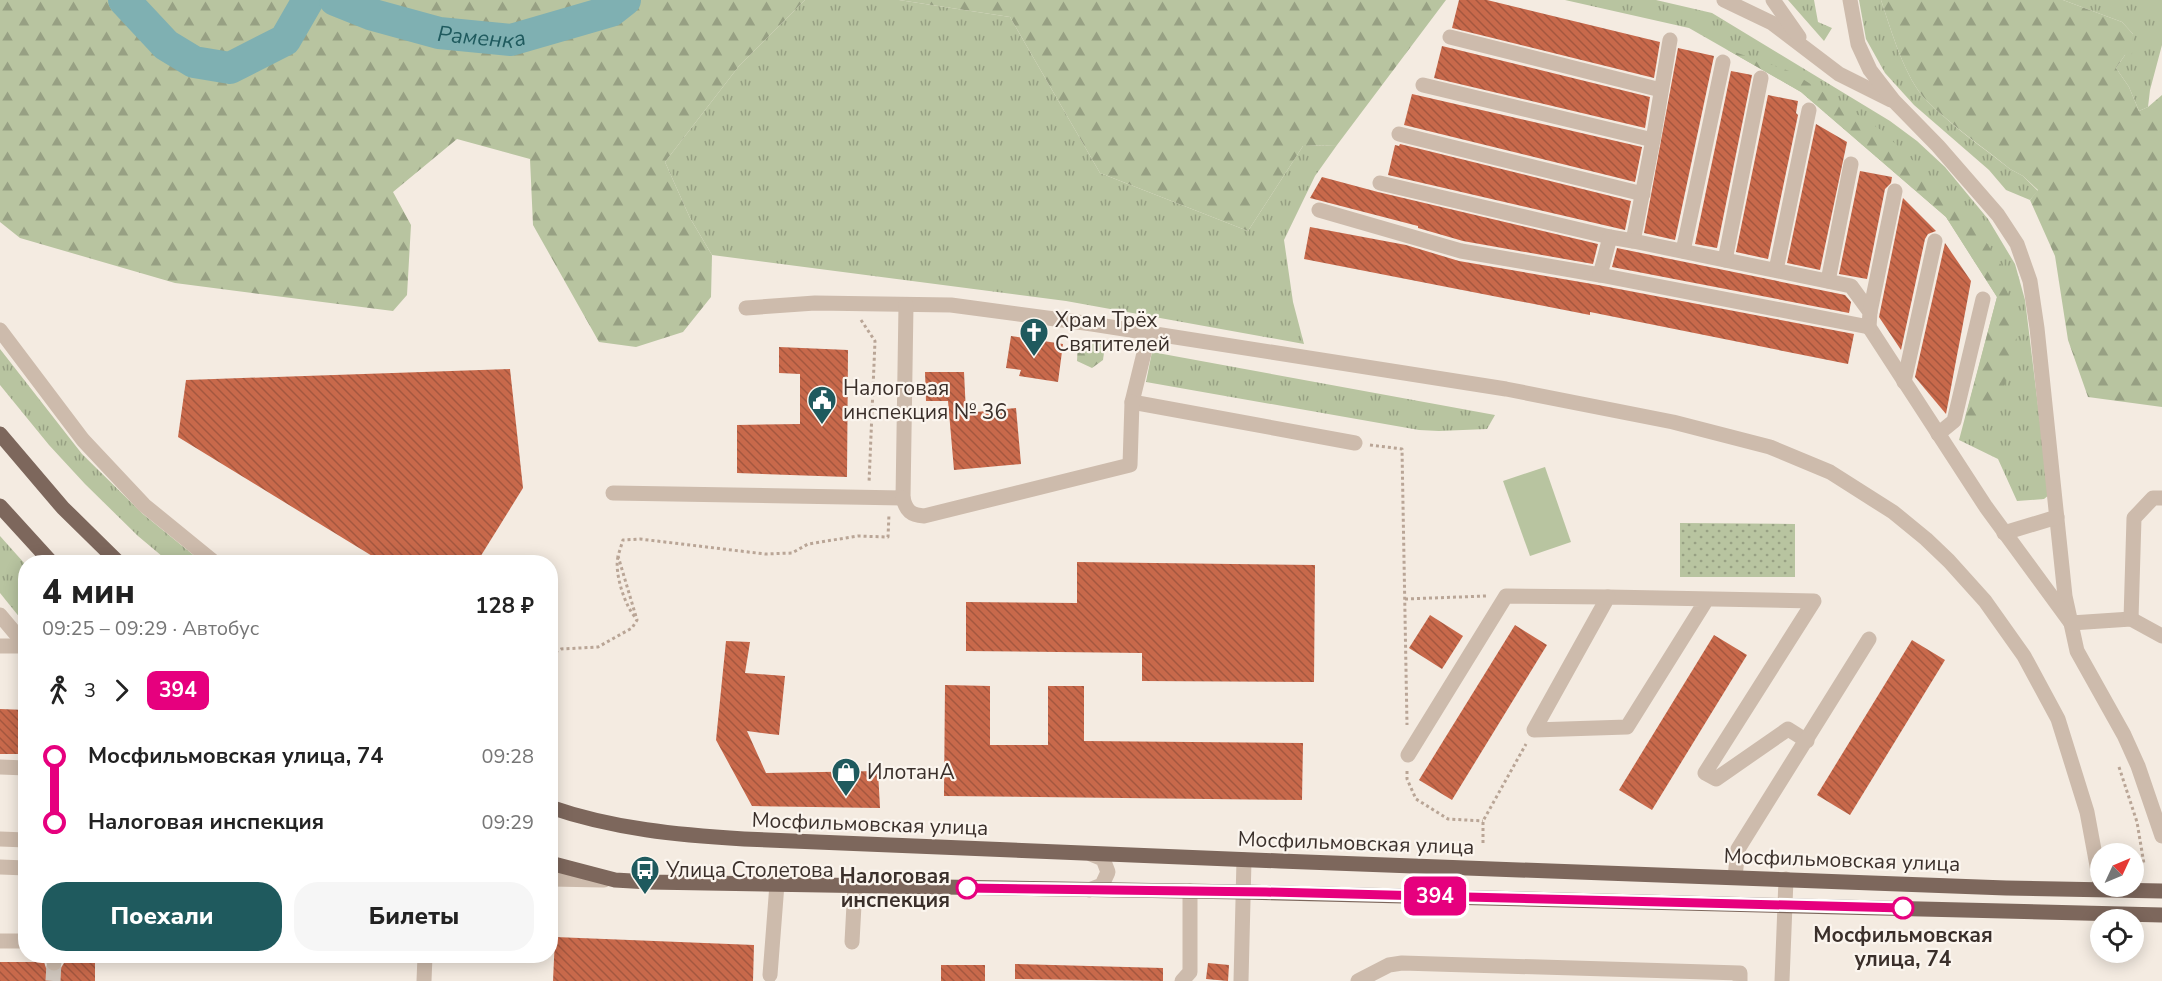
<!DOCTYPE html>
<html lang="ru">
<meta charset="utf-8">
<style>
:root{--surface:#fff;--page:#f6f6f6;--text:#222;--muted:#767676;--accent:#1f5a5e}
body{margin:0;font-family:"Nunito Sans",sans-serif;background:var(--page);color:var(--text);height:100vh;display:flex;flex-direction:column;font-size:22px;white-space:nowrap}
*{box-sizing:border-box;margin:0}
p{font-size:20px;color:var(--muted)}
.icon{flex:none;width:33px;height:33px;fill:none;stroke:currentColor;stroke-width:2;stroke-linecap:round;stroke-linejoin:round}
.map{position:relative;flex:1;overflow:hidden}
.side{position:absolute;left:18px;top:555px;width:540px;height:408px;display:flex;flex-direction:column;background:var(--surface);border-radius:24px;box-shadow:0 3px 15px #0003}
.side>*{flex:none}
.badge{padding:0 12px;border-radius:9px;font-size:21px;line-height:39px}
.needle{width:39px;rotate:46deg}
.buttons{position:absolute;left:2090px;top:843px;display:grid;gap:12px}
.buttons a{display:grid;place-items:center;width:54px;height:54px;border-radius:50%;background:var(--surface);box-shadow:0 3px 15px #0003;font-size:30px}
.map>.badge{position:absolute;translate:-50% -50%;box-shadow:0 0 0 3px #fff}
.legs{display:flex;align-items:center;gap:9px;height:66px;padding:0 24px;font-size:20px}
.legs p{margin-inline-start:auto}
.summary{display:flex;align-items:center;justify-content:space-between;height:102px;padding:0 24px}
h1{font-size:33px;font-weight:800;line-height:45px}
.button{display:flex;gap:12px;margin-top:auto;padding:12px 24px}
.button a{flex:1;height:69px;border-radius:24px;background:var(--accent);color:#fff;font-size:24px;font-weight:800;line-height:69px;text-align:center}
.button a+a{background:var(--page);color:var(--text)}
ul{padding:0 24px;list-style:none}
li{display:flex;align-items:center;gap:21px;height:66px;font-size:22px}
li i{display:grid;place-items:center;width:9px;height:100%;margin:0 8px;background:currentColor}
li i::after{content:'';width:15px;height:15px;margin:-8px;border:4px solid;border-radius:50%;background:var(--surface)}
li p{margin-inline-start:auto}
li:first-child i{background:linear-gradient(#0000 50%,currentColor 0)}
li:last-child i{background:linear-gradient(currentColor 50%,#0000 0)}
.map>svg:first-child{display:block}
</style>
<div class="map">
<svg width="2162" height="981" viewBox="0 0 2162 981">
<defs>
<pattern id="grass-tufts" width="24" height="20" patternUnits="userSpaceOnUse" patternTransform="scale(1.5)"><rect width="24" height="20" fill="#b8c4a0"/><path d="M3 7l-1-3M5 7V3M7 7l1-3M15 17l-1-3M17 17v-4M19 17l1-3" fill="none" stroke="#97a083"/></pattern>
<pattern id="forest-firs" width="22" height="20" patternUnits="userSpaceOnUse" patternTransform="scale(1.5)"><rect width="22" height="20" fill="#b8c4a0"/><path d="M5 1l3.5 6h-7zM16 11l3.5 6h-7z" fill="#97a083"/></pattern>
<pattern id="park-dots" width="8" height="8" patternUnits="userSpaceOnUse" patternTransform="scale(1.5)"><rect width="8" height="8" fill="#b8c4a0"/><path d="M2 2h.1M6 6h.1" fill="none" stroke="#97a083" stroke-width="1.8" stroke-linecap="round"/></pattern>
<pattern id="building-back-hatch" width="6" height="6" patternUnits="userSpaceOnUse" patternTransform="scale(1.5)"><rect width="6" height="6" fill="#c8694b"/><path d="M-1 5l2 2M0 0l6 6M5-1l2 2" fill="none" stroke="#a4573f"/></pattern>
</defs>
<rect width="100%" height="100%" fill="#f4ebe1"/>
<g fill="url(#grass-tufts)">
<polygon points="805,0 899,0 1010,17 1100,173 1248,231 1303,146 1337,145 1315,176 1284,240 1293,302 1304,344 1066,301 712,255 690,218 665,162 739,66"/>
<polygon points="1565,0 1656,0 1712,13 1890,121 1917,141 1945,167 1988,219 2015,264 2025,300 2049,495 2044,499 2017,501 1998,459 1959,440 1997,297 1946,217 1801,92 1689,28"/>
<polygon points="1788,0 1814,0 1818,22 1832,28 1824,41"/>
<path d="M1859 0H1881C1891 30 1905 79 1927 101 1952 126 1982 147 2010 169L2023 176 2038 191 2030 200 2006 190 1989 170 1914 105 1885 73 1866 39Z"/>
<polygon points="2063,0 2162,0 2162,45 2150,90 2148,107 2139,111 2129,87 2116,68 2125,55 2133,34 2122,22"/>
<polygon points="0,349 82,454 143,514 202,562 169,562 138,536 85,484 49,445 0,385"/>
<polygon points="1152,352 1495,415 1487,429 1439,431 1419,430 1146,382"/>
<polygon points="0,536 25,564 25,624 0,593"/>
</g>
<g fill="url(#forest-firs)">
<polygon points="0,0 805,0 739,66 665,162 690,218 712,255 711,297 683,332 636,347 599,342 533,225 530,159 457,139 393,192 411,225 407,295 393,311 175,283 20,238 0,222"/>
<polygon points="899,0 1446,0 1337,145 1303,146 1248,231 1100,173 1010,17"/>
<path d="M1881 0H2063L2122 22 2133 34 2132 54 2125 55 2116 68 2129 87 2139 111 2148 107 2162 95V407L2088 397 2068 340 2055 256 2030 200 2038 190 2023 176 2010 169C1983 147 1952 126 1927 101 1905 79 1891 30 1881 0Z"/>
<polygon points="1726,49 1792,72 1881,130 1967,213 2003,268 2018,347 1992,421 1965,419 1997,297 1946,217 1801,92"/>
<polygon points="1093,339 1105,345 1103,360 1092,368 1077,361 1078,343"/>
</g>
<polygon fill="url(#park-dots)" points="1680,523 1795,524 1795,577 1680,577"/>
<polygon fill="#b8c4a0" points="1545,467 1571,542 1530,556 1503,481"/>
<g fill="none" stroke-linecap="round" stroke-linejoin="round">
<g stroke="#7fb0b2" stroke-width="32">
<polyline points="124,0 166,45 194,62 230,68 285,40 308,0"/>
<path id="s1" d="M335 0 370 14 439 33 511 40 611 11 625 0"/>
</g>
</g>
<g fill="url(#building-back-hatch)">
<polygon points="1459,0 1487,0 1660,42 1654,78 1452,28"/>
<polygon points="1442,46 1650,97 1645,128 1434,78"/>
<polygon points="1678,48 1714,56 1675,240 1644,233"/>
<polygon points="1731,71 1752,75 1717,248 1695,244"/>
<polygon points="1412,94 1642,147 1635,182 1404,125"/>
<polygon points="1768,95 1798,101 1796,113 1798,115 1768,259 1736,252"/>
<polygon points="1816,124 1847,142 1820,270 1787,263"/>
<polygon points="1400,144 1631,201 1625,230 1388,175 1395,145 1399,146"/>
<polygon points="1860,171 1892,177 1891,183 1885,189 1867,279 1839,274"/>
<polygon points="1322,177 1378,192 1598,244 1593,264 1463,241 1418,228 1418,226 1310,198"/>
<polygon points="1903,198 1936,231 1928,234 1925,239 1901,350 1879,317"/>
<polygon points="1310,227 1406,245 1459,261 1598,285 1854,334 1848,364 1590,312 1590,315 1304,259"/>
<polygon points="1945,243 1971,281 1946,414 1915,377"/>
<polygon points="1617,248 1845,295 1851,302 1849,313 1612,267"/>
<polygon points="1011,336 1063,344 1058,382 1019,376 1021,370 1006,368"/>
<polygon points="779,347 848,350 847,477 737,473 737,425 800,424 800,374 779,373"/>
<polygon points="510,369 523,488 477,562 382,562 178,437 186,380"/>
<polygon points="925,372 964,372 966,413 1016,408 1021,464 954,470 948,401 926,401"/>
<polygon points="1077,562 1315,565 1314,682 1142,681 1142,653 966,651 966,602 1077,603"/>
<polygon points="1430,615 1463,636 1442,669 1409,648"/>
<polygon points="1515,625 1547,645 1452,800 1419,780"/>
<polygon points="1714,635 1747,655 1652,810 1619,790"/>
<polygon points="1912,640 1945,660 1850,815 1817,795"/>
<polygon points="726,641 750,642 745,673 785,676 779,735 747,731 766,773 878,771 880,808 752,806 716,740"/>
<polygon points="945,685 990,686 990,745 1048,745 1048,686 1084,686 1084,741 1303,743 1302,800 944,796"/>
<polygon points="0,709 26,710 26,754 0,754"/>
<polygon points="555,937 754,945 753,981 553,981"/>
<polygon points="0,962 44,962 46,968 53,973 59,971 64,963 95,963 95,981 0,981"/>
<polygon points="1208,963 1229,965 1228,981 1206,979"/>
<polygon points="1015,964 1163,968 1163,981 1015,979"/>
<rect x="941" y="965" width="44" height="16"/>
</g>
<g fill="none" stroke-linecap="round" stroke-linejoin="round">
<polyline stroke="#cfc6bd" stroke-width="15" stroke-dasharray="15 8" stroke-linecap="butt" points="53,981 54,963"/>
<g stroke="#b9a596" stroke-width="3" stroke-dasharray="3 3" stroke-linecap="butt">
<polyline points="861,320 875,341 869,483"/>
<polyline points="1370,445 1402,449 1407,725"/>
<path d="M618 557C614 572 625 607 636 618"/>
<polyline points="1405,599 1486,596"/>
<polyline points="550,655 561,649 598,647 632,628 637,620 618,556 623,540 640,539 765,554 792,553 808,544 858,536 888,537 889,514"/>
<polyline points="2119,767 2137,822 2144,864"/>
<polyline points="1407,771 1407,779 1416,799 1448,819 1483,821"/>
<polyline points="1483,843 1483,821 1526,744"/>
</g>
<g stroke="#cdbbac" stroke-width="15">
<polyline points="1724,0 1772,23 1839,74 1891,100"/>
<polyline points="1773,0 1799,37"/>
<polyline points="1850,0 1858,44 1870,70 1894,101 1938,146 1998,215 2017,244 2030,281 2037,328 2065,596 2077,651 2124,735 2138,766 2162,836"/>
<polyline points="1450,37 1661,90"/>
<polyline points="1423,85 1653,140"/>
<polyline points="1399,134 1643,194"/>
<polyline points="1380,183 1610,237 1633,241 1653,140 1670,40"/>
<polyline points="1319,210 1461,251 1600,275 1610,237"/>
<polyline points="1633,241 1851,286 1870,312 1869,327 1986,507 2071,623 2131,619 2162,636"/>
<polyline points="1683,251 1723,62"/>
<polyline points="1725,260 1761,78"/>
<polyline points="1776,270 1809,110"/>
<polyline points="1600,275 1869,327"/>
<polyline points="1828,281 1851,164"/>
<polyline points="746,308 815,303 951,305 1092,324 1506,389 1673,422 1770,447 1830,472 1893,512 1926,539 1949,561 1985,601 2024,656 2058,719 2087,812 2100,882"/>
<polyline points="1870,312 1895,191"/>
<polyline points="0,330 83,440 144,505 214,562"/>
<polyline points="1144,332 1146,345 1132,402 1355,443"/>
<polyline points="1904,382 1935,241"/>
<polyline points="1938,434 1954,421 1983,299"/>
<polyline points="613,493 903,498 906,305"/>
<path d="M903 498C906 511 911 515 924 516L1130 465 1132 402"/>
<polyline points="2004,533 2057,517"/>
<polyline points="1707,599 1627,727 1534,730 1608,597 1814,601 1705,773 1716,779 1788,729 1807,741"/>
<polyline points="0,615 26,646"/>
<polyline points="2131,619 2134,518 2153,498 2162,498"/>
<polyline points="0,646 25,646"/>
<polyline points="1408,755 1506,596 1608,597"/>
<polyline points="0,767 26,768"/>
<polyline points="0,839 26,840"/>
<polyline points="0,867 26,868"/>
<polyline points="1735,877 1738,849 1869,639"/>
<polyline points="550,879 604,880"/>
<polyline points="1089,890 1102,885 1108,872 1103,859 1091,854"/>
<polyline points="0,941 26,941"/>
<polyline points="852,942 855,886"/>
<polyline points="54,963 54,956"/>
<polyline points="770,975 777,884"/>
<polyline points="424,981 425,956"/>
<polyline points="1182,981 1190,972 1190,891"/>
<polyline points="1241,981 1244,860"/>
<polyline points="1358,981 1389,965 1402,963 1740,973 1740,981"/>
<polyline points="1782,981 1786,879"/>
</g>
<g stroke="#7d675c" stroke-width="15">
<polyline points="0,434 63,508 118,562"/>
<polyline points="0,506 51,562"/>
<path d="M550 807C613 829 679 835 744 839L1280 861 2006 888 2162 891"/>
<polyline points="550,863 615,880 649,882 1243,892 2162,915"/>
</g>
</g>
<g fill="none" stroke-linecap="round" stroke-linejoin="round">
<g stroke="#fff" stroke-width="14">
<polyline id="line-1" points="967,888 1266,892 1903,908"/>
</g>
<use href="#line-1" stroke="#e6007e" stroke-width="9"/>
</g>
<defs>
<g id="church-pin" transform="scale(1.5)"><path d="M0 17L-7.5 6A9.5 9.5 0 1 1 7.5 6Z" fill="#1f5a5e" stroke="#fbf5ee"/><path d="M-1.2-6h2.4v3.5h3.3v2.4h-3.3V6h-2.4V-.1h-3.3v-2.4h3.3Z" fill="#fff"/></g>
<g id="civic-pin" transform="scale(1.5)"><path d="M0 17L-7.5 6A9.5 9.5 0 1 1 7.5 6Z" fill="#1f5a5e" stroke="#fbf5ee"/><path d="M-.6-6.5H3V-4.5H.6V-3L4-1V1h2V6H-6V1h2V-1L-.6-3ZM-1.2 2.5V6h2.4V2.5Z" fill="#fff"/></g>
<g id="shop-pin" transform="scale(1.5)"><path d="M0 17L-7.5 6A9.5 9.5 0 1 1 7.5 6Z" fill="#1f5a5e" stroke="#fbf5ee"/><path d="M-5-2.5h2.3a2.7 3.5 0 0 1 5.4 0H5L5.5 6h-11ZM-1.5-2.5h3a1.5 2.3 0 0 0-3 0Z" fill="#fff"/></g>
<g id="bus-pin" transform="scale(1.5)"><path d="M0 17L-7.5 6A9.5 9.5 0 1 1 7.5 6Z" fill="#1f5a5e" stroke="#fbf5ee"/><path d="M-5-6H5V4H4V6H2V4H-2V6H-4V4H-5ZM-3.5-4V0h7V-4ZM-3.5 1.2v1.5H-2V1.2ZM2 1.2v1.5H3.5V1.2Z" fill="#fff"/></g>
</defs>
<g fill-rule="evenodd">
<use href="#church-pin" x="1034" y="332"/>
<use href="#civic-pin" x="822" y="400"/>
<use href="#shop-pin" x="846" y="772"/>
<use href="#bus-pin" x="645" y="870"/>
</g>
<g fill="#fff" stroke="#e6007e" stroke-width="3">
<circle cx="967" cy="888" r="10"/>
<circle cx="1903" cy="908" r="10"/>
</g>
<g text-anchor="middle" stroke-width="4.5" stroke-linejoin="round" paint-order="stroke">
<g font-size="21" fill="#3b302b" stroke="#fbf5ee" text-anchor="start">
<text x="1055" y="327">Храм Трёх<tspan x="1055" dy="24">Святителей</tspan></text>
<text x="843" y="395">Налоговая<tspan x="843" dy="24">инспекция № 36</tspan></text>
<text x="867" y="779">ИлотанА</text>
<text x="666" y="877">Улица Столетова</text>
</g>
<g font-size="21" fill="#3b302b" stroke="#fbf5ee">
<text transform="translate(870 824) rotate(2)" y="7">Мосфильмовская улица</text>
<text transform="translate(1356 843) rotate(2)" y="7">Мосфильмовская улица</text>
<text transform="translate(1842 860) rotate(2)" y="7">Мосфильмовская улица</text>
</g>
<g font-size="21" font-weight="bold" fill="#3b302b" stroke="#fbf5ee" text-anchor="end">
<text x="950" y="883">Налоговая<tspan x="950" dy="24">инспекция</tspan></text>
<text x="1903" y="942" text-anchor="middle">Мосфильмовская<tspan x="1903" dy="24">улица, 74</tspan></text>
</g>
<g font-size="22" font-style="italic" fill="#1f5a5e" stroke="#fbf5ee">
<text dy="8" stroke="none"><textPath href="#s1" startOffset="152">Раменка</textPath></text>
</g>
</g>
</svg>
<div class="buttons">
<a><svg class="needle" viewBox="-14 -14 28 28"><path d="M0-13l5 13h-10z" fill="#e53935"/><path d="M0 13l5-13h-10z" fill="#767676"/></svg></a>
<a><svg class="icon" aria-label="locate" viewBox="0 0 24 24"><circle cx="12" cy="12" r="6"/><path d="M12 2v4M12 18v4M2 12h4M18 12h4"/></svg></a>
</div>
<b class="badge" style="left:1435px;top:896px;background:#e6007e;color:#fff">394</b>
<section class="side">
<div class="summary"><div><h1>4 мин</h1><p>09:25 – 09:29 · Автобус</p></div><b>128 ₽</b></div>
<div class="legs"><svg class="icon" aria-label="walk" viewBox="0 0 24 24"><circle cx="13" cy="4" r="2"/><path d="M13 8l-2 6 4 7M11 14l-3 7M7 12l3-4h3l4 4"/></svg>3<svg class="icon" aria-label="forward" viewBox="0 0 24 24"><path d="M9 5l7 7-7 7"/></svg><b class="badge" style="background:#e6007e;color:#fff">394</b></div>
<ul>
<li><i style="color:#e6007e"></i><b>Мосфильмовская улица, 74</b><p>09:28</p></li>
<li><i style="color:#e6007e"></i><b>Налоговая инспекция</b><p>09:29</p></li>
</ul>
<div class="button"><a>Поехали</a><a>Билеты</a></div>
</section>
</div>
